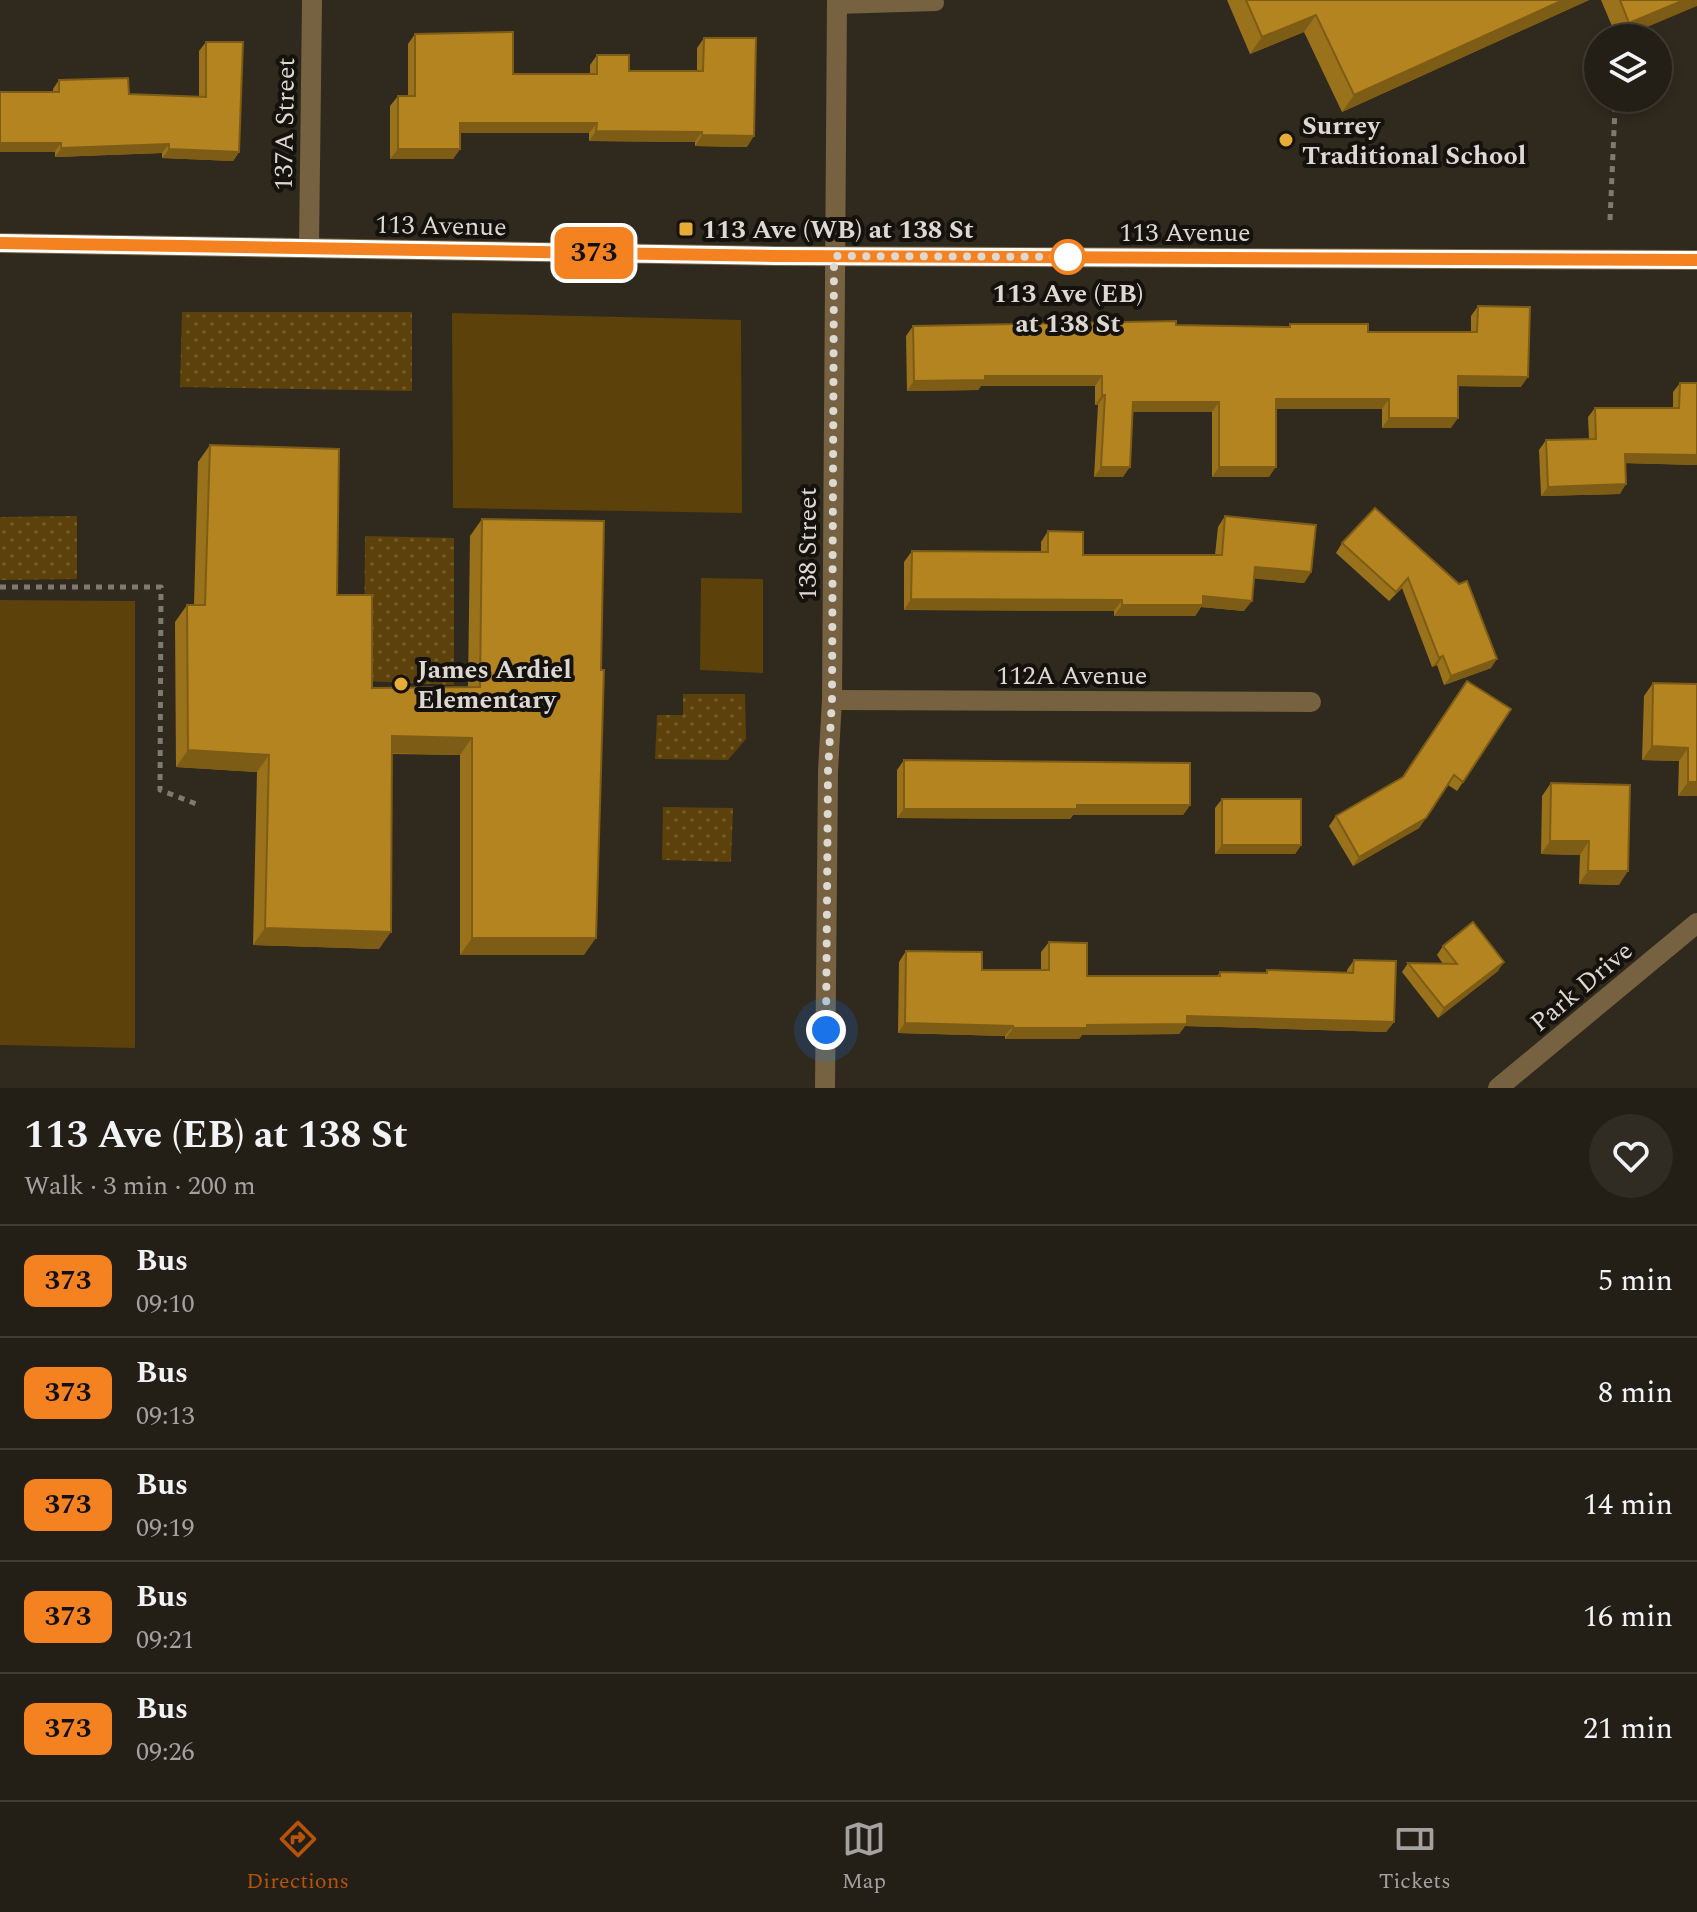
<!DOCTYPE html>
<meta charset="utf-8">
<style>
:root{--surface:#241f16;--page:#302c23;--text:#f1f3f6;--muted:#a3a2a1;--line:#413d35;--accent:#b45309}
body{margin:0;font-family:Spectral,serif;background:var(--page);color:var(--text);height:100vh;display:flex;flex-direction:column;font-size:30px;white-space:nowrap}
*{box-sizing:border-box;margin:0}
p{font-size:26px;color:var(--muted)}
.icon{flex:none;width:44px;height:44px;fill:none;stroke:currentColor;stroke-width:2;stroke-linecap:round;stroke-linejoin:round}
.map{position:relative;height:1088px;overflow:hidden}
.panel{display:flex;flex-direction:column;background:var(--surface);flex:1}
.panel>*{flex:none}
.badge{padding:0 16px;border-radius:12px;font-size:28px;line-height:52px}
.fabs{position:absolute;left:1584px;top:24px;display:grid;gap:16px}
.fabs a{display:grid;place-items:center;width:88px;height:88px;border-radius:50%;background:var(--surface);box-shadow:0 4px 12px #0003,0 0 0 2px var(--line);font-size:40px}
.you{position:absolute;width:40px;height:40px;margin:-20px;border:6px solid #fff;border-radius:50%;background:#1a73e8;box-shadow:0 0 0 12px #1a73e833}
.map>.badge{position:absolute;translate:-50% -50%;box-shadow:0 0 0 4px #fff}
.round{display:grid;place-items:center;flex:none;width:84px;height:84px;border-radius:42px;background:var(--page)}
.head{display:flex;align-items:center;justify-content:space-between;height:136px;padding:0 24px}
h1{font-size:38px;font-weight:700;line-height:60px}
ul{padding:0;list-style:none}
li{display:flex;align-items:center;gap:24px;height:112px;padding:0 24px;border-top:2px solid var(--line)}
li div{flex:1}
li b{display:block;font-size:30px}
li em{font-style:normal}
li .badge{min-width:88px;font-weight:700;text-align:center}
.dock{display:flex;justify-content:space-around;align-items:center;height:112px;border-top:2px solid var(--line);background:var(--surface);font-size:22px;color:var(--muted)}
.dock a{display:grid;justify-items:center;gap:4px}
.dock .selected{color:var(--accent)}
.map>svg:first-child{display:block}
</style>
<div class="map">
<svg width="1697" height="1088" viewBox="0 0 1697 1088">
<defs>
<pattern id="park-dots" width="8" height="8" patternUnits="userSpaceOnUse" patternTransform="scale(2)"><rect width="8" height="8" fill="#5c420a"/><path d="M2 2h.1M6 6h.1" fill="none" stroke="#735d2d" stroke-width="1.8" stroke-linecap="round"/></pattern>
</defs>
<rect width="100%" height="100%" fill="#30291e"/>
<g fill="url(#park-dots)">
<polygon points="182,312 412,312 412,391 180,387"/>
<polygon points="77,516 77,579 0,580 0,517"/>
<polygon points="365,536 454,538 454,685 364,681"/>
<polygon points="683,694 745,694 746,739 728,760 655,759 657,715 683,715"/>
<polygon points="663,807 733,808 731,862 662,860"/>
</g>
<g fill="#5c420a">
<polygon points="452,313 741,320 742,513 453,508"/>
<polygon points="701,578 763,579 763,673 700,670"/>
<polygon points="0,600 135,601 135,1048 0,1045"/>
</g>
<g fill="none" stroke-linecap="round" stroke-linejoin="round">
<g stroke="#7f7a71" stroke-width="5" stroke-dasharray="6 6" stroke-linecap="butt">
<polyline points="1610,220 1615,108 1612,98"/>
<polyline points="0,587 161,587 160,790 199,805"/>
</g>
<polyline stroke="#766240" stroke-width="16" points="836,6 936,3"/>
<g stroke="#766240" stroke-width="20">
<polyline points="0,243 776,256 1697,260"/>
<polyline points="309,248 312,0"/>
<polyline points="832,700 1311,702"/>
<polyline points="825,1088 828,771 832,700 837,0"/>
<polyline points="1498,1088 1697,923"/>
</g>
</g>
<g fill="#9a721c">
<polygon points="1227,0 1589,0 1342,112 1304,32 1250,54"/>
<polygon points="1601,0 1697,0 1621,38 1617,38"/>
<polygon points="415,34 513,74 590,74 590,65 597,55 629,71 697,71 697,48 704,38 747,147 695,146 695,142 589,141 589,133 460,133 460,149 453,159 390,159 390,106 398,96 408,96 408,44"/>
<polygon points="206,42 239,152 233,161 162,158 162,153 55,157 55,152 0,152 0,92 53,92 53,89 59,80 129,94 199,97 199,51"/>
<polygon points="1478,306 1521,387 1458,386 1451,428 1382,428 1382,409 1276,409 1269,477 1212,477 1212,412 1133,412 1123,477 1094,477 1098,405 1095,405 1095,386 981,386 978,390 907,391 906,336 913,326 1176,325 1288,327 1290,324 1368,332 1471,332 1471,316"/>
<polygon points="1680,383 1697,465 1625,463 1620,494 1541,496 1539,450 1546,440 1589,439 1588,417 1595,408 1673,408 1673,392"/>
<polygon points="210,445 337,595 372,688 468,687 470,536 482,519 584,955 460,955 460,755 392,754 379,949 253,945 257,772 176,767 175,622 187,605 194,605 198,462"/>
<polygon points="1375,508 1491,668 1444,685 1437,665 1432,667 1402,588 1389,601 1336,553 1342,543"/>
<polygon points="1225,516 1311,572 1304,583 1254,578 1244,611 1201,607 1195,616 1114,616 1114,611 904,610 904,562 912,551 1041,552 1041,542 1048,531 1083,555 1215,555 1218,527"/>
<polygon points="1653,683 1697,684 1697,796 1678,796 1679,761 1642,760 1644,696"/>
<polygon points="1511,709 1457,791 1448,785 1419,828 1353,866 1329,826 1336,816 1403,777"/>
<polygon points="904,760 1190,805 1183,815 1073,815 1070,819 897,818 897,770"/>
<polygon points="1551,783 1619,885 1579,884 1580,855 1541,854 1542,796"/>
<polygon points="1222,799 1301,845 1295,854 1215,854 1215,808"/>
<polygon points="1049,942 1087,976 1217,976 1220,972 1265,973 1267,970 1347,973 1347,970 1354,960 1394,1022 1386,1032 1185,1026 1179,1034 1082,1035 1079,1039 1005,1039 1005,1036 898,1033 899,962 906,951 982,970 1041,970 1041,952"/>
<polygon points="1443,946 1498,971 1438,1018 1402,972 1408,963 1443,964 1437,955"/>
</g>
<g fill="#7d5c16">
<polygon points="1563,0 1589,0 1342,112 1354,95"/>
<polygon points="1684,0 1697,0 1697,6 1621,38 1619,38 1629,23"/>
<polygon points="1316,15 1304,32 1250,54 1262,37"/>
<polygon points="460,123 597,123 589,133 453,133"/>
<polygon points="596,131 702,132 695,142 589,141"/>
<polygon points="702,135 754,136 747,147 695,146"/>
<polygon points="0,143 61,143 55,152 0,152"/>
<polygon points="169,144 162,153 55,157 61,148"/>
<polygon points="169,149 239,152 233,161 162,158"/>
<polygon points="398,149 460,149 453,159 390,159"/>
<polygon points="985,376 1102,376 1095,386 981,386 978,390 907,391 914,381"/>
<polygon points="1458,376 1528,377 1521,387 1451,386"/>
<polygon points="1102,395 1105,395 1098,405 1095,405"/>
<polygon points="1276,399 1389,399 1382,409 1269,409"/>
<polygon points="1133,402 1219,402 1212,412 1126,412"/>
<polygon points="1389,418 1458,418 1451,428 1382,428"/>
<polygon points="1625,454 1697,455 1697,465 1619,463"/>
<polygon points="1101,467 1130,467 1123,477 1094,477"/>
<polygon points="1219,467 1276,467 1269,477 1212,477"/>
<polygon points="1626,484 1620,494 1541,496 1548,487"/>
<polygon points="1255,567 1311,572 1304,583 1248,578"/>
<polygon points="1203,596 1252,601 1244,611 1201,607 1195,616 1114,616 1122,605"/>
<polygon points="911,599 1122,600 1114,611 904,610"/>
<polygon points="1443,656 1437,665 1432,667 1439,658"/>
<polygon points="1497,659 1491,668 1444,685 1451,676"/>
<polygon points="392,736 472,738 460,755 381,753"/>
<polygon points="1652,746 1688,748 1679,761 1642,760"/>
<polygon points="188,750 269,755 257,772 176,767"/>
<polygon points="1688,782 1697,782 1697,796 1678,796"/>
<polygon points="1077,805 1190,805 1183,815 1073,815 1070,819 897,818 904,809"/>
<polygon points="1426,818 1419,828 1353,866 1359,857"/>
<polygon points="1550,841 1589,841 1580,855 1541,854"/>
<polygon points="1222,845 1301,845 1295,854 1215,854"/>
<polygon points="1588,871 1628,871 1619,885 1579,884"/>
<polygon points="265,928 391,932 379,949 253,945"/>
<polygon points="472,938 596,938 584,955 460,955"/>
<polygon points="1504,962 1498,971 1438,1018 1444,1008"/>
<polygon points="1187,1016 1394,1022 1386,1032 1185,1026 1179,1034 1082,1035 1079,1039 1005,1039 1013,1028 1087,1025"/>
<polygon points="905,1023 1013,1026 1005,1036 898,1033"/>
</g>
<g fill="#b38420" stroke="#7d5c16" stroke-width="2">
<polygon points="1246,0 1563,0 1354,95 1316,15 1262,37"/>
<polygon points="1620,0 1684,0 1629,23"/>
<polygon points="513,32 513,74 597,74 597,55 629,55 629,71 703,71 704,38 756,38 754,136 702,135 702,132 596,131 597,123 460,123 460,149 398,149 398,96 415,96 415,34"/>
<polygon points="206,42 243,42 239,152 169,149 169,144 61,148 61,143 0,143 0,92 59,92 59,80 128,78 129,94 206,97"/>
<polygon points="1478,306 1530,307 1528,377 1458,376 1458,418 1389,418 1389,399 1276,399 1276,467 1219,467 1219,402 1133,402 1130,467 1101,467 1105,395 1102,395 1102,376 985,376 985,380 914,381 913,326 1176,321 1176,325 1290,327 1290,324 1368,324 1368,332 1477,332"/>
<polygon points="1680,383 1697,383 1697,455 1625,454 1626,484 1548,487 1546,440 1596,439 1595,408 1679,408"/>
<polygon points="210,445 339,449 337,595 372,595 372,688 480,687 482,519 604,521 601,670 604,670 596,938 472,938 472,738 392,736 391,932 265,928 269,755 188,750 187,605 205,605"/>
<polygon points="1375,508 1459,584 1467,581 1497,659 1451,676 1443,656 1439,658 1408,578 1396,592 1342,543"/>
<polygon points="1225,516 1316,525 1311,572 1255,567 1252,601 1203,596 1203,605 1122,605 1122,600 911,599 912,551 1048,552 1048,531 1083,532 1083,555 1222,555"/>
<polygon points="1467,681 1511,709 1463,782 1454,775 1426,818 1359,857 1336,816 1403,777"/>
<polygon points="1653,683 1697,684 1697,782 1688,782 1688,748 1652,746"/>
<polygon points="904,760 1190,763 1190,805 1077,805 1077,809 904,809"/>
<polygon points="1551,783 1630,785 1628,871 1588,871 1589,841 1550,841"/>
<rect x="1222" y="799" width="79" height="46"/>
<polygon points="1473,922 1504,962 1444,1008 1408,963 1457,964 1443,946"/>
<polygon points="1049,942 1087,943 1087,976 1220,976 1220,972 1267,973 1267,970 1353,973 1354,960 1396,961 1394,1022 1187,1016 1187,1024 1087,1025 1087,1028 1013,1028 1013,1026 905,1023 906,951 982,952 982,970 1049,970"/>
</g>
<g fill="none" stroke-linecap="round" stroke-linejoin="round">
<g stroke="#fff" stroke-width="18">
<polyline id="line" points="0,243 776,256 1697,260"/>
</g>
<use href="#line" stroke="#f58220" stroke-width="12"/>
<polyline stroke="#ddd9d2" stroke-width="8" stroke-dasharray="0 14.4" points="826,1030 828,771 832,700 834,256 1080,257 1068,257"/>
</g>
<g fill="#e6ac36" stroke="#15120d" stroke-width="3">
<circle cx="1286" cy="140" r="8"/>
<rect x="678" y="221" width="16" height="16" rx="4"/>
<circle cx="401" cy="684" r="8"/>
</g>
<circle fill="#fff" stroke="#f58220" stroke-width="4" cx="1068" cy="257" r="16"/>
<g text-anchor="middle" stroke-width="8" stroke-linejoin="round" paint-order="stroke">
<g font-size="26" fill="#ddd9d2" stroke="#15120d">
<text transform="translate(284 124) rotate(-89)" y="9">137A Street</text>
<text transform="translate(441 225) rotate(1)" y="9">113 Avenue</text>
<text x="1185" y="241">113 Avenue</text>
<text transform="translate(807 544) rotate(-90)" y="9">138 Street</text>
<text x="1072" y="684">112A Avenue</text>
<text transform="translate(1581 986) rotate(-40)" y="9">Park Drive</text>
</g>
<g font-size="26" font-weight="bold" fill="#ddd9d2" stroke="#15120d" text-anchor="start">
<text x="1302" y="134">Surrey<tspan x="1302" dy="30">Traditional School</tspan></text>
<text x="702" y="238">113 Ave (WB) at 138 St</text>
<text x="417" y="678">James Ardiel<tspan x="417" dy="30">Elementary</tspan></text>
</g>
<g font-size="26" font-weight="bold" fill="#ddd9d2" stroke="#15120d">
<text x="1068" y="302">113 Ave (EB)<tspan x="1068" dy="30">at 138 St</tspan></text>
</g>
</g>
</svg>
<div class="fabs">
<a><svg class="icon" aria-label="layers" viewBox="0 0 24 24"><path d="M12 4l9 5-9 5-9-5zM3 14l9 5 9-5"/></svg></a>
</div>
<div class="you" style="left:826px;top:1030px"></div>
<b class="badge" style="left:594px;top:253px;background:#f58220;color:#111">373</b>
</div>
<section class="panel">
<div class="head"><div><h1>113 Ave (EB) at 138 St</h1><p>Walk · 3 min · 200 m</p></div><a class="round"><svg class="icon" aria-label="heart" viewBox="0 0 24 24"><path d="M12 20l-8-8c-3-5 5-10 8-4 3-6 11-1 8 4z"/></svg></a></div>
<ul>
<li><span class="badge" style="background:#f58220;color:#111">373</span><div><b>Bus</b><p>09:10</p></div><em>5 min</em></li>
<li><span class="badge" style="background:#f58220;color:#111">373</span><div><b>Bus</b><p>09:13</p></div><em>8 min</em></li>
<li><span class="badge" style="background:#f58220;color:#111">373</span><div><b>Bus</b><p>09:19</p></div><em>14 min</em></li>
<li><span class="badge" style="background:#f58220;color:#111">373</span><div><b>Bus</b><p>09:21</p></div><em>16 min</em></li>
<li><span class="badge" style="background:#f58220;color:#111">373</span><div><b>Bus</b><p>09:26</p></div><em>21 min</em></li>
</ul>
</section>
<nav class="dock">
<a class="selected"><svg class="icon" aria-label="directions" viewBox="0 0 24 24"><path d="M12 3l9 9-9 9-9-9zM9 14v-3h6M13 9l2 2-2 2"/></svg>Directions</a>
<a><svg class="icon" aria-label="map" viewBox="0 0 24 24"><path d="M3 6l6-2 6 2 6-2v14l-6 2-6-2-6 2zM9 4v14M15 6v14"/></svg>Map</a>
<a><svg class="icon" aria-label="tickets" viewBox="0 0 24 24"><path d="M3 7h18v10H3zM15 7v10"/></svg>Tickets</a>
</nav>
